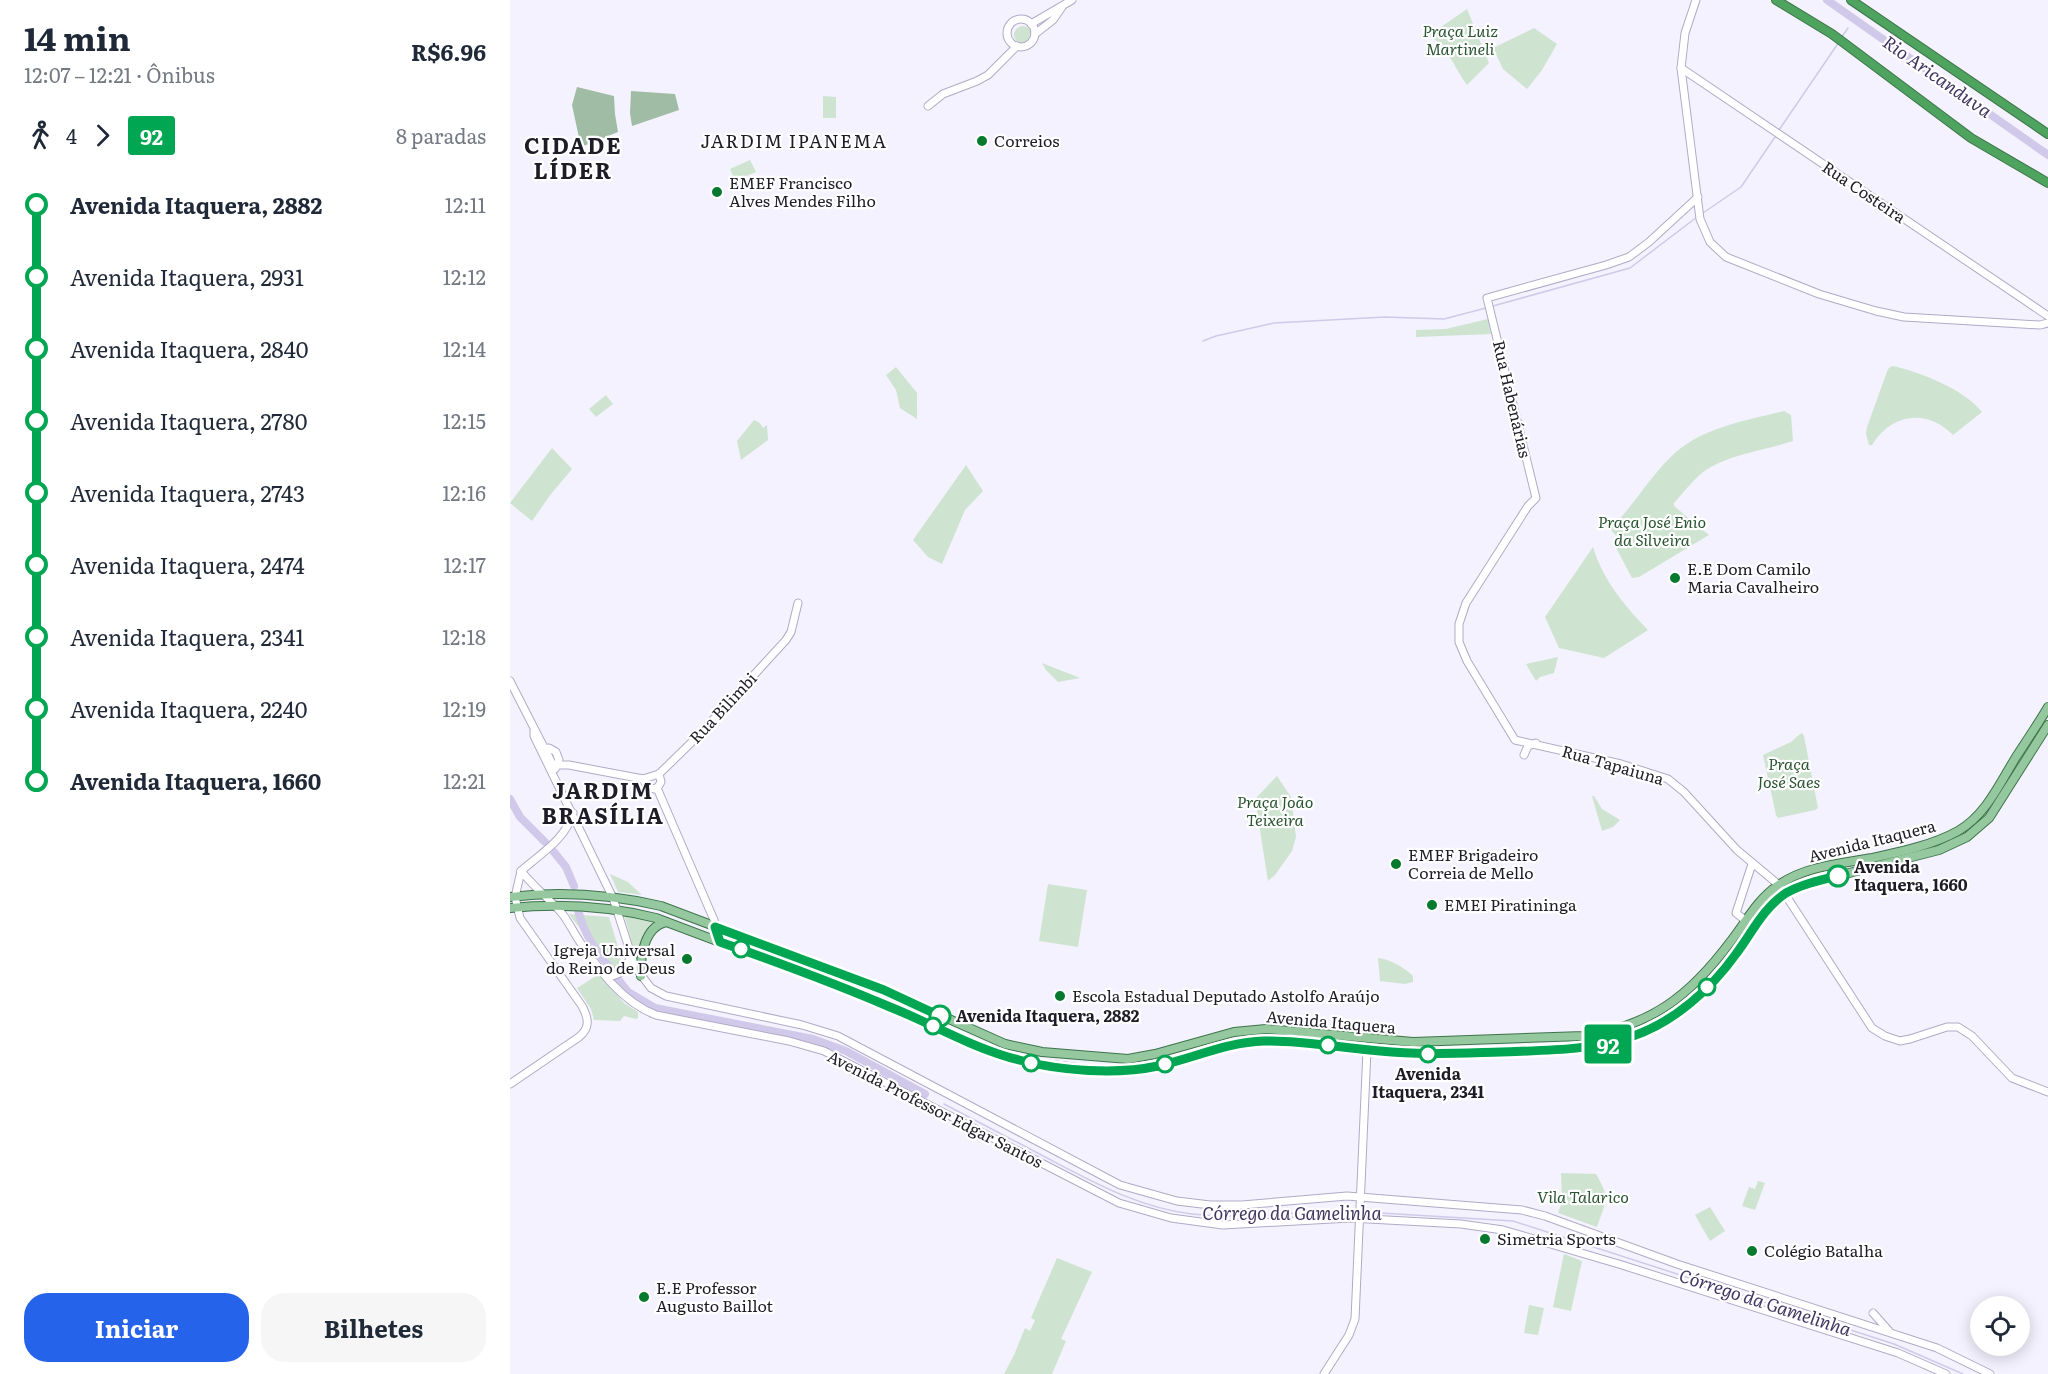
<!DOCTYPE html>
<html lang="pt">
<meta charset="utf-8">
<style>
:root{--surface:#fff;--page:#f6f6f7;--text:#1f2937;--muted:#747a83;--accent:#2563eb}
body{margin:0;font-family:Literata,serif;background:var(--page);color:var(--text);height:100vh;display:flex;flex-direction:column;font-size:22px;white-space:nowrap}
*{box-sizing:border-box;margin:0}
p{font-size:20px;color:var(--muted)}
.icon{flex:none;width:33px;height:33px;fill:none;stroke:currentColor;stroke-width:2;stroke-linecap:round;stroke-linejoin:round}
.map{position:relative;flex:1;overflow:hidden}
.details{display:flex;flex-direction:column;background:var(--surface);width:510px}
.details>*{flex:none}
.badge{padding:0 12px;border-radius:4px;font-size:21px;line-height:39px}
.tools{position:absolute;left:1460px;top:1296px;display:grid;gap:12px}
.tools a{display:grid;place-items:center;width:60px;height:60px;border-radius:50%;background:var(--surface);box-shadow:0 3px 15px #0003;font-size:30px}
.map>.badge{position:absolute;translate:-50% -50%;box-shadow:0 0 0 3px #fff}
.legs{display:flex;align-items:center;gap:9px;height:66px;padding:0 24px;font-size:20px}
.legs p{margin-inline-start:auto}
.head{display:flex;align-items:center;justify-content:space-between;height:102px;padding:0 24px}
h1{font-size:33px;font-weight:700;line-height:45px}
.cta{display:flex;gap:12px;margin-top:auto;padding:12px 24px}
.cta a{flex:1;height:69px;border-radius:24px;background:var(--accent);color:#fff;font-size:24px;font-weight:700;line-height:69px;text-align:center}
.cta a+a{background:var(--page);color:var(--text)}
ul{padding:0 24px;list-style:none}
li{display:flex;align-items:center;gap:21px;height:72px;font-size:22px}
li i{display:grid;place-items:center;width:9px;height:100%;margin:0 8px;background:currentColor}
li i::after{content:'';width:15px;height:15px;margin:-8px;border:4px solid;border-radius:50%;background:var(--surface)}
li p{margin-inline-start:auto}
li:first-child i{background:linear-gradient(#0000 50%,currentColor 0)}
li:last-child i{background:linear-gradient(currentColor 50%,#0000 0)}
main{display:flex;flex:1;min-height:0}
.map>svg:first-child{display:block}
</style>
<main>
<section class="details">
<div class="head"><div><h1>14 min</h1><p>12:07 – 12:21 · Ônibus</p></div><b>R$6.96</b></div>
<div class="legs"><svg class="icon" aria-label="walk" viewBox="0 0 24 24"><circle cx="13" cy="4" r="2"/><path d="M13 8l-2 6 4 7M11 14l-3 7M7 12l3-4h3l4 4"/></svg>4<svg class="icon" aria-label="forward" viewBox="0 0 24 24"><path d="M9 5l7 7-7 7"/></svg><b class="badge" style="background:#00a651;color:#fff">92</b><p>8 paradas</p></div>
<ul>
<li><i style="color:#00a651"></i><b>Avenida Itaquera, 2882</b><p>12:11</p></li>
<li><i style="color:#00a651"></i><span>Avenida Itaquera, 2931</span><p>12:12</p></li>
<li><i style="color:#00a651"></i><span>Avenida Itaquera, 2840</span><p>12:14</p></li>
<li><i style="color:#00a651"></i><span>Avenida Itaquera, 2780</span><p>12:15</p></li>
<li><i style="color:#00a651"></i><span>Avenida Itaquera, 2743</span><p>12:16</p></li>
<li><i style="color:#00a651"></i><span>Avenida Itaquera, 2474</span><p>12:17</p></li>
<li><i style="color:#00a651"></i><span>Avenida Itaquera, 2341</span><p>12:18</p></li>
<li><i style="color:#00a651"></i><span>Avenida Itaquera, 2240</span><p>12:19</p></li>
<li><i style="color:#00a651"></i><b>Avenida Itaquera, 1660</b><p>12:21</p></li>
</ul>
<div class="cta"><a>Iniciar</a><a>Bilhetes</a></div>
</section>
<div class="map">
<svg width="1538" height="1374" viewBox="0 0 1538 1374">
<rect width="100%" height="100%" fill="#f4f2fe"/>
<g fill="#cee4d0">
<path d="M957 9 979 63 957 85C947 72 934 40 918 36Z"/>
<circle cx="513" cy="35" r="9"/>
<polygon points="1024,28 1047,44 1032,70 1017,89 993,69 983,48"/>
<polygon points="313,96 326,97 326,118 313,118"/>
<polygon points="240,160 246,172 225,181 220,169"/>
<polygon points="978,319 981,334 906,337 906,330 936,329"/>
<path d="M1382 366C1409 371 1455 390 1472 412L1443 435C1416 408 1381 414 1362 445H1359L1356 434 1357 427 1378 369Z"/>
<polygon points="386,367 407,393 407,419 390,408 386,390 376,375"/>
<polygon points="96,395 103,404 86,417 79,409"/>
<path d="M1274 411 1281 415 1283 441C1254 451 1218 454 1193 472 1182 481 1173 493 1164 503V506L1199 535 1129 577 1122 578 1104 544 1109 539 1100 529C1124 506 1141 474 1166 452 1195 427 1238 420 1274 411Z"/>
<polygon points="244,420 250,423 253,428 257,425 258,440 231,460 227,441"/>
<polygon points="42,448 62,469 41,494 22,521 0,503"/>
<polygon points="456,465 473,491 455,510 432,564 418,557 403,540"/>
<path d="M1083 547C1093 580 1114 605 1138 630L1094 658 1049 648 1035 617Z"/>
<polygon points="1048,657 1044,673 1030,677 1026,681 1016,664"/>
<polygon points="532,663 570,678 548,682 536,670"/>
<polygon points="1290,734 1292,733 1294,736 1308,808 1305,810 1268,818 1266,815 1253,755 1281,742"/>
<polygon points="767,776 781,797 786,837 782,851 765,875 758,881 745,799"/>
<polygon points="1082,796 1084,796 1092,809 1110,820 1103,827 1092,831"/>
<polygon points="100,874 118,882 132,895 108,892"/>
<polygon points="538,884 577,890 568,947 529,941"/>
<polygon points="59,914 99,917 111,957 110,965 104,969 100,968"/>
<polygon points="114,915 146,921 136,932 127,960"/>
<path d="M868 958C880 959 895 968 903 976V982L895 984 870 981Z"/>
<polygon points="89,974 114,1003 128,1012 128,1018 126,1019 114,1016 110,1021 84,1020 81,1009 67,988"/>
<path d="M1051 1173 1086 1174C1101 1200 1096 1200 1087 1227L1048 1213 1052 1202Z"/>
<polygon points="1248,1181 1255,1183 1245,1210 1232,1206 1239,1187 1245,1189"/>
<polygon points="1200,1207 1215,1231 1200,1241 1185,1215"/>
<polygon points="1054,1254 1072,1261 1061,1311 1043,1307"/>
<polygon points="547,1258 582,1272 551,1339 556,1341 542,1374 494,1374 504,1355 515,1328 520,1331 525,1320 521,1318"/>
<polygon points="1019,1305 1034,1308 1028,1335 1014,1333"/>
</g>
<g fill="#a1bca4">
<polygon points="67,87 104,96 105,114 108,132 71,147 62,105"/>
<polygon points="121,91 165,94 169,110 122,126 120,113"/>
</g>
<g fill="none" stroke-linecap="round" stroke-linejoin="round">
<g stroke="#d0c9e9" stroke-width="1.5">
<polyline points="1331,38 1338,28"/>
<polyline points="1269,130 1329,42"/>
<polyline points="1193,213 1231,187 1267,134"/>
<polyline points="983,306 1120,268 1187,217"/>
<polyline points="693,341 706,336 764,323 875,317 934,319 976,308"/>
<path d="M434 1104C469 1122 504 1141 539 1159 585 1183 630 1208 682 1214 738 1220 790 1210 846 1212"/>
<polyline points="854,1212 1003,1221 1384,1344 1453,1374"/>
</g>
<g stroke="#d0c9e9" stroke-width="8">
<polyline points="1317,0 1538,155"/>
<polyline points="0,799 10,817 35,842"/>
<polyline points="44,852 56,867 64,886"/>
<path d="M68 910C75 937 87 952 104 973"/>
<polyline points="107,978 118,992 145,1008 303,1039 336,1051 415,1094"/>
</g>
<g stroke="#b1aac7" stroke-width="9">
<g id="secondary">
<polyline points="1186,0 1175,33 1171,68 1190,219 1200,242 1216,257 1309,294 1366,311 1394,317 1530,325 1538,323"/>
<circle cx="511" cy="33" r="14"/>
<polyline points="521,24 562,0"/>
<polyline points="525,34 543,20 552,7"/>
<polyline points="1171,68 1538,316"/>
<polyline points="418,106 433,94 467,81 478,75 507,46"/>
<polyline points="1188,197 1139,242 1119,257 1096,265 977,298 1026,498 1018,506 956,603 949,624 949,642 957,661 1005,740 1111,764 1158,779 1174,792 1227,850 1269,885 1362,1028 1375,1036 1390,1041 1400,1039 1437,1027 1448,1027 1462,1036 1502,1078 1538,1092"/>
<polyline points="0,681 45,769"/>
<polyline points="24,731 24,736 103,898 125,967 141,988 156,996 292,1025 328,1036 610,1185 667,1201 700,1205 732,1205 837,1196 1012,1210 1035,1216 1167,1264 1427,1348 1480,1374"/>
<polyline points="33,749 39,748 46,752 49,760 46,767"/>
<polyline points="1014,755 1018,746 1026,743"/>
<polyline points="48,765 59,765 133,779 149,774 187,737 276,640 281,632 288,603"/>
<polyline points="133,779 137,787 144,789 148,787 151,782 149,774"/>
<polyline points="147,788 204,920 210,941"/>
<polyline points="1242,864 1226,913 1235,920 1249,921"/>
<path d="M11 871C23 886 37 897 50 911 58 920 63 932 70 942 90 971 112 1002 146 1015L279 1041 314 1051 609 1203 661 1218 713 1225 840 1218 951 1224 993 1230 1112 1265 1388 1353 1436 1374"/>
<path d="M11 871C30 854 56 839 63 813"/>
<path d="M95 973 100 976C112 975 117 966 121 956"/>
<path d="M0 1084 69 1037C80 1028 79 1019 72 1006L10 918 5 897 11 871"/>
<polyline points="1363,1313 1379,1331"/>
<polyline points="814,1374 839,1335 845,1319 857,1050"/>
</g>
</g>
<g stroke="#3d744a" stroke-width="10">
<g id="primary">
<path d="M0 897C49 891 103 895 151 906L374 990 495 1044 532 1052 618 1059 645 1054 724 1032 756 1029 903 1042 1073 1036C1141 1026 1180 996 1221 941 1236 922 1246 901 1267 886 1295 866 1329 864 1362 858 1390 852 1423 845 1448 831 1476 815 1490 783 1506 757 1517 740 1528 724 1538 707"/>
<path d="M0 908C50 903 98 906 146 918L382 1007 471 1048 524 1063 593 1071 627 1069 650 1065 724 1044 755 1041 793 1042 908 1054 1075 1048 1105 1042 1140 1029 1180 1004 1213 970 1260 908 1275 894 1304 882 1429 850 1457 837 1479 818 1538 725"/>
<path d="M131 976C130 957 134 927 156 922"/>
</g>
</g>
<g stroke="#3d744a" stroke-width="10">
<g id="highway">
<polyline points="1266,0 1322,34 1461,138 1538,183"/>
<polyline points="1341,0 1538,134"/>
</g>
</g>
<use href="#secondary" stroke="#fff" stroke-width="7"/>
<use href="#primary" stroke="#95c89e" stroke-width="8"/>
<use href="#highway" stroke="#4ea35e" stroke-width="8"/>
</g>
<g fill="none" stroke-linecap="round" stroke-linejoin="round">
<g stroke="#fff" stroke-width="14">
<path id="line-1" d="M430 1016 374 990 205 927 210 942C267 962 324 983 380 1007 423 1024 464 1049 509 1060 551 1071 606 1075 648 1066 684 1058 717 1042 754 1041 793 1040 831 1048 870 1051 910 1055 950 1053 991 1052 1036 1050 1080 1051 1123 1036 1164 1022 1201 989 1226 954 1241 934 1254 907 1276 893 1292 884 1311 880 1328 876"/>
</g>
<use href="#line-1" stroke="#00a651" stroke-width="9"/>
</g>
<g fill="#05792e" stroke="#fff" stroke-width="2">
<circle cx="472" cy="141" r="6"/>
<circle cx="207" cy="192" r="6"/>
<circle cx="1165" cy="578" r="6"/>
<circle cx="886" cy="864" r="6"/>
<circle cx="922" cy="905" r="6"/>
<circle cx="177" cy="959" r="6"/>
<circle cx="550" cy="996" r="6"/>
<circle cx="975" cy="1239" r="6"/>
<circle cx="1242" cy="1251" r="6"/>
<circle cx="134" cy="1297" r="6"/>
</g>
<g fill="#fff" stroke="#00a651" stroke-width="3">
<circle cx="1328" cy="876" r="10"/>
<circle cx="231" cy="949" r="8"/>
<circle cx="1197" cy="987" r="8"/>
<circle cx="430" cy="1016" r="10"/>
<circle cx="423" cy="1026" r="8"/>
<circle cx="818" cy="1045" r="8"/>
<circle cx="918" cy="1054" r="8"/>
<circle cx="521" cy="1063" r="8"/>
<circle cx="655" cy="1064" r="8"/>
</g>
<g text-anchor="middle" stroke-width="4.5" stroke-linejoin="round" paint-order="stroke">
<g font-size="16" font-style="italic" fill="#2b5532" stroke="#fff">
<text x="950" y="37">Praça Luiz<tspan x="950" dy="18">Martineli</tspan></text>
<text x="1142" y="528">Praça José Enio<tspan x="1142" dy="18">da Silveira</tspan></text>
<text x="1279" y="770">Praça<tspan x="1279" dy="18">José Saes</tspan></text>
<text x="765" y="808">Praça João<tspan x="765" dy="18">Teixeira</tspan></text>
<text x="1073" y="1203">Vila Talarico</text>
</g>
<g font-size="16" fill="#1e1c26" stroke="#fff" text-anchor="start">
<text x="484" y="147">Correios</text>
<text x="219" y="189">EMEF Francisco<tspan x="219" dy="18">Alves Mendes Filho</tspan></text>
<text x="1177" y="575">E.E Dom Camilo<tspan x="1177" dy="18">Maria Cavalheiro</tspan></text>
<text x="898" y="861">EMEF Brigadeiro<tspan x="898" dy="18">Correia de Mello</tspan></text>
<text x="934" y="911">EMEI Piratininga</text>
<text x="165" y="956" text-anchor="end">Igreja Universal<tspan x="165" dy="18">do Reino de Deus</tspan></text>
<text x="562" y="1002">Escola Estadual Deputado Astolfo Araújo</text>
<text x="987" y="1245">Simetria Sports</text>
<text x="1254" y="1257">Colégio Batalha</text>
<text x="146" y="1294">E.E Professor<tspan x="146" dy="18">Augusto Baillot</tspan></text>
</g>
<g font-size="16" fill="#1e1c26" stroke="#fff">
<text transform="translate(1354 192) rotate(34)" y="6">Rua Costeira</text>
<text transform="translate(1002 399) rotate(77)" y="6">Rua Habenárias</text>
<text transform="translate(213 708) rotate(-47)" y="6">Rua Bilimbi</text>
<text transform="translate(1103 765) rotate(16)" y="6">Rua Tapaiuna</text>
<text transform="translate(1362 841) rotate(-14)" y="6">Avenida Itaquera</text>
<text transform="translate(821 1022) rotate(5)" y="6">Avenida Itaquera</text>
<text transform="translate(425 1109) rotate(27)" y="6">Avenida Professor Edgar Santos</text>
</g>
<g font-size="16" font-weight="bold" fill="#1e1c26" stroke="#fff" text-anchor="start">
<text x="1344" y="873">Avenida<tspan x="1344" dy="18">Itaquera, 1660</tspan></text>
<text x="446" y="1022">Avenida Itaquera, 2882</text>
<text x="918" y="1080" text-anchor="middle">Avenida<tspan x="918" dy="18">Itaquera, 2341</tspan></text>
</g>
<g font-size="18" font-style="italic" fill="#423561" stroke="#fff">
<text transform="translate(1427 77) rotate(35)" y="6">Rio Aricanduva</text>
<text x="782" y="1220">Córrego da Gamelinha</text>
<text transform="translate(1255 1303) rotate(18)" y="6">Córrego da Gamelinha</text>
</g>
<g font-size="18" letter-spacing="1.5" fill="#1e1c26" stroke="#fff">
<text x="284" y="148">JARDIM IPANEMA</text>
</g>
<g font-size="22" font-weight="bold" letter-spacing="1.5" fill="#1e1c26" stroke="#fff">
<text x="63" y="154">CIDADE<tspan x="63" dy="25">LÍDER</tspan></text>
<text x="93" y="799">JARDIM<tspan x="93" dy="25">BRASÍLIA</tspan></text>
</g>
</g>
</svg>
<div class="tools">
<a><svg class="icon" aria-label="locate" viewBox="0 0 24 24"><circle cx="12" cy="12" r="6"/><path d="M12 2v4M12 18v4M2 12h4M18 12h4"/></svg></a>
</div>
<b class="badge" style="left:1098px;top:1044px;background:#00a651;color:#fff">92</b>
</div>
</main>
